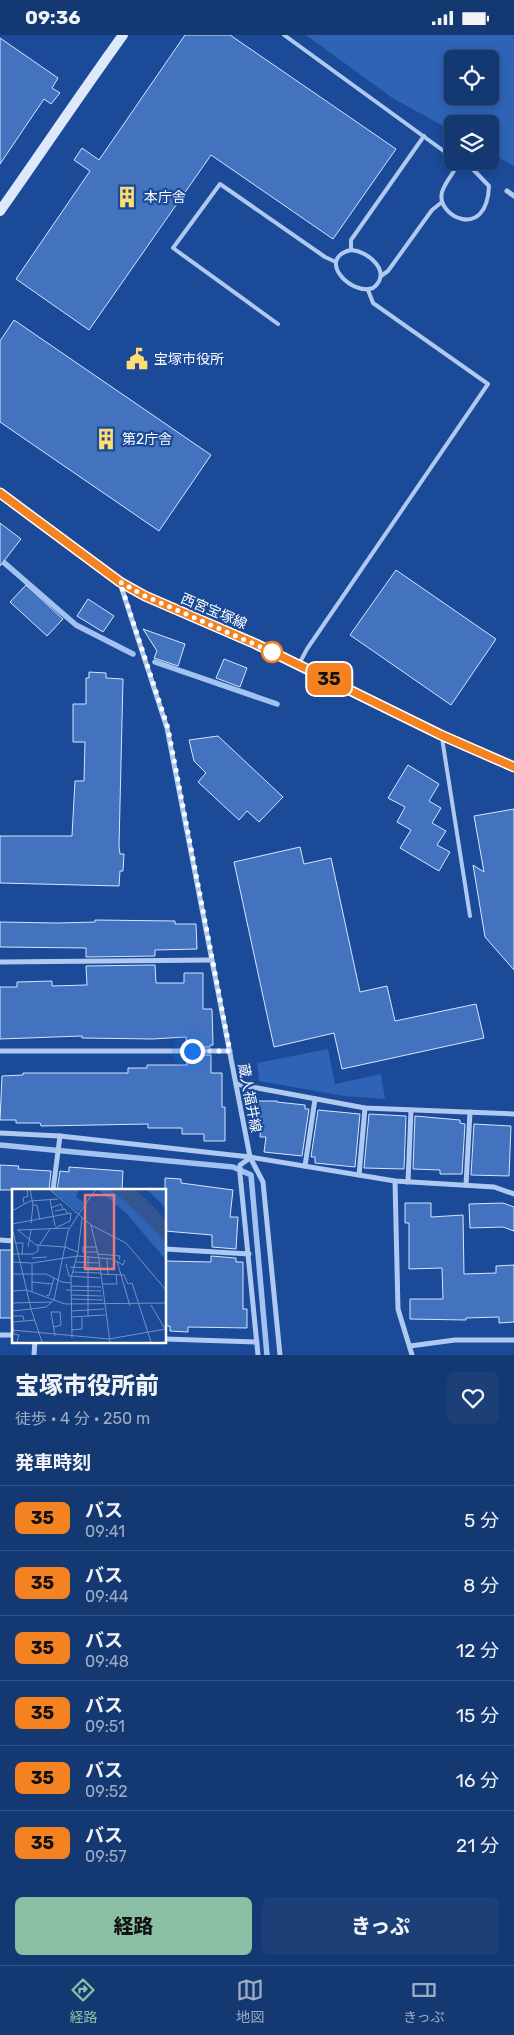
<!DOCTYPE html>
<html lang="ja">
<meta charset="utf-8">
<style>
:root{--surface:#143872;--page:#1d3f77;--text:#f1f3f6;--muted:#9dacc4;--line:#335284;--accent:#8abfa5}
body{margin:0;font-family:Rubik,"Noto Sans JP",sans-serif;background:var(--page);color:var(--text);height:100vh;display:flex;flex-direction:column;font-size:19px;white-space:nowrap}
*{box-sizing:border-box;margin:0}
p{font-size:16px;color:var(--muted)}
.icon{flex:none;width:28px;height:28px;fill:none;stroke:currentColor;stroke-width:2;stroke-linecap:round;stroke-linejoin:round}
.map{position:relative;height:1320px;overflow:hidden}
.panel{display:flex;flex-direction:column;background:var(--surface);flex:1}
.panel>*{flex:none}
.badge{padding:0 10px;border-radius:8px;font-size:18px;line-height:32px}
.controls{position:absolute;left:444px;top:15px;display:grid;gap:10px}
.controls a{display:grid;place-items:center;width:55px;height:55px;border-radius:8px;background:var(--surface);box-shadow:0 2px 8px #0003,0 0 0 1px var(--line);font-size:25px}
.you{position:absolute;width:25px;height:25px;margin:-12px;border:4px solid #fff;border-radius:50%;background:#1a73e8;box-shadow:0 0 0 8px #1a73e833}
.map>.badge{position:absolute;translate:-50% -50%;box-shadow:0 0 0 2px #fff}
h2{padding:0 15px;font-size:19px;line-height:45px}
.round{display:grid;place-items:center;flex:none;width:52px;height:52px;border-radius:8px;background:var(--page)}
.headline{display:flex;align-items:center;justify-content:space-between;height:85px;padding:0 15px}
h1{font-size:24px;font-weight:800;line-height:38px}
.action{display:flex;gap:10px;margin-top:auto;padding:10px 15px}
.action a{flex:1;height:58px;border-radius:8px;background:var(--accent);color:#111;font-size:20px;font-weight:800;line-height:58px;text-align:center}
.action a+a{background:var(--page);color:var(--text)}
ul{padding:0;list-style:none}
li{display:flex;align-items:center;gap:15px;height:65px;padding:0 15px;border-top:1px solid var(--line)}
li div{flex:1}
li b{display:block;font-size:19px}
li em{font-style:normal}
li .badge{min-width:55px;font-weight:700;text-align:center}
.status{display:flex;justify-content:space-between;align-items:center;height:35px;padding:0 25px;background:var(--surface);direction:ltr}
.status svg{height:14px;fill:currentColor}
.dock{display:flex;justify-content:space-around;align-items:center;height:70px;border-top:1px solid var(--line);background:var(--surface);font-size:14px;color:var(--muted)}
.dock a{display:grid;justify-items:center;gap:2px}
.dock .selected{color:var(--accent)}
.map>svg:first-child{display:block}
</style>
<div class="status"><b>09:36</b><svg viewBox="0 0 49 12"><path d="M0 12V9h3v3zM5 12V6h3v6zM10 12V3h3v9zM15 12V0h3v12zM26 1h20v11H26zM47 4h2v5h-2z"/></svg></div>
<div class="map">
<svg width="514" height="1320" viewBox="0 0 514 1320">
<rect width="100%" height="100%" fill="#1a4a98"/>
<g fill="#2e63b5" fill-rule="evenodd">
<path d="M306 0H514V131L490 118V89H452V96L391 62ZM452 24H490V61H452Z"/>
<polygon points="328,1014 335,1049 381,1039 385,1064 344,1061 259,1046 257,1028"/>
</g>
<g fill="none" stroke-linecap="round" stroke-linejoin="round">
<g stroke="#a2c3f2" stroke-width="5.5">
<polyline points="0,524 76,590 133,619"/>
<polyline points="155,627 277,669"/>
<polyline points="0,1110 233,1132 251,1140 267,1320"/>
</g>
</g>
<g fill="#4373bf" stroke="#d6e5fb">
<polygon points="185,0 230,0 396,114 333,204 211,120 89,295 16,244 90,136 74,125 82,113 99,125"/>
<polygon points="0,3 58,43 52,53 60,58 51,69 44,64 0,129"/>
<polygon points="14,285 211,420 159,496 0,387 0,306"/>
<polygon points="0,488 21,504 0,531"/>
<polygon points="396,535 496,604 451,670 350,600"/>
<polygon points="26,550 63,584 47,601 10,567"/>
<polygon points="88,564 114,581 103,597 77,581"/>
<polygon points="143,594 185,609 178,631 154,623 157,616"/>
<polygon points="224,624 247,633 240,652 216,643"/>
<polygon points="89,637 106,638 106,643 123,644 119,811 120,819 124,819 123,836 120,836 119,851 0,848 0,801 72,801 75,746 84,746 85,707 73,707 73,669 86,669 86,643 89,643"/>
<polygon points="218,701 283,762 259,787 247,776 239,785 198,747 206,738 194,726 189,705"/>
<polygon points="408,730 439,749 429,766 441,773 432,788 446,796 437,810 450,817 439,836 400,813 411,795 397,787 405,772 388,763"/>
<polygon points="514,774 514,935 485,902 473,830 484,837 474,781"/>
<polygon points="300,812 304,829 331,823 360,957 387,951 395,986 476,969 484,1003 342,1034 334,998 274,1012 234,827"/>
<polygon points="95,885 175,886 175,889 196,889 197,914 155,915 155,921 86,922 86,913 0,912 0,887 58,888 95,887"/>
<polygon points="155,930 156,948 184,948 184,938 203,938 203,974 212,974 213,1010 210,1010 210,1012 187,1012 186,1002 152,1004 82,1003 82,1001 0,1004 0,952 17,952 17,947 52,946 52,951 87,950 86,931"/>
<polygon points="187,1020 211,1020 211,1038 222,1038 222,1072 225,1072 225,1106 204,1106 204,1099 182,1099 182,1093 148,1093 148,1089 41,1091 40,1088 16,1088 16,1085 0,1085 2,1041 23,1040 23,1038 128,1038 128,1033 147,1033 147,1030 187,1030"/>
<polygon points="257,1066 277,1066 277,1067 305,1070 305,1074 309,1074 302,1121 264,1117 266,1102 260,1102 261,1090 257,1090"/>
<polygon points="318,1075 360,1079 355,1132 315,1128 315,1122 311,1122"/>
<polygon points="369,1079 406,1081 404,1134 364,1133"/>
<polygon points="415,1081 460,1085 460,1088 465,1089 462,1139 440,1139 440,1135 413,1134"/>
<polygon points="474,1089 511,1091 509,1141 471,1140"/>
<polygon points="0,1130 19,1131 18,1134 51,1136 49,1155 0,1155"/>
<polygon points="69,1132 123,1136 122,1155 57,1155 60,1136 69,1137"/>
<polygon points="165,1143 181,1144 181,1148 233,1155 230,1182 238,1182 236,1214 212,1212 212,1200 165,1196"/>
<polygon points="405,1168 431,1168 431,1182 463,1180 464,1239 496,1238 496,1231 514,1230 514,1287 499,1288 499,1282 466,1283 466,1285 410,1284 410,1264 443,1264 442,1233 409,1234 409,1188 405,1188"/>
<polygon points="503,1168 514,1172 514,1196 503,1192 470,1193 469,1169"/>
<rect x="0" y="1215" width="14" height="68"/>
<polygon points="211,1221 236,1223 236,1227 243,1227 243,1274 247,1274 247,1293 188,1292 188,1297 170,1296 170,1291 165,1291 165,1226 211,1227"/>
</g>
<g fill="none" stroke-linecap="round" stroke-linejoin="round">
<g stroke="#afc9f0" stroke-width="4">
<polyline points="284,0 452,122"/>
<path d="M451 122 454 136C450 142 444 150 442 157 435 181 487 207 489 151L465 126"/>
<polyline points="351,215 351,205 424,101"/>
<path d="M351 215C369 216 393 238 373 253 350 261 316 223 351 215Z"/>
<polyline points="381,241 388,236 432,175 442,167"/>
<polyline points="278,289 173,213 220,149 325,222 336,227"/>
<polyline points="299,629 307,614 488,349 373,268 368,255"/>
<polyline points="442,703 470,881"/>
</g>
<g stroke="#afc9f0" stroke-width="5">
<polyline points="507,156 514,161"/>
<polyline points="120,548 167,693 250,1122 263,1147 280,1320"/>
<polyline points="0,927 212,925"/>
<polyline points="0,1016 230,1016"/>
<polyline points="236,1049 365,1073 514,1079"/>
<polyline points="0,1098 60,1101 250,1122 395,1146 494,1152 514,1159"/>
<polyline points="250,1123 240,1130 240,1139 258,1320"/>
<polyline points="305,1131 315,1064"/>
<polyline points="359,1140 365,1073"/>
<polyline points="395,1146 398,1274 412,1320"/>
<polyline points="408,1147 411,1075"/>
<polyline points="466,1150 470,1077"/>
<polyline points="53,1155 60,1101"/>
<polyline points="0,1205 14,1206"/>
<polyline points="165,1214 249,1219"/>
<polyline points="0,1300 14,1300"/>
<polyline points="165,1304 257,1307"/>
<polyline points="410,1311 455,1305 514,1305"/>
<polyline points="34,1320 35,1306"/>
</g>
<g stroke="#dde8fb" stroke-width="10">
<path d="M0 176C41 118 81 58 123 0"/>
<polyline points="0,458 120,547 145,561 255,609 441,700 514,732"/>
</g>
</g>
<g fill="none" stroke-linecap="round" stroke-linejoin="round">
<g stroke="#fff" stroke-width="11">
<polyline id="line" points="0,458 120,547 145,561 256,609 441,700 514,732"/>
</g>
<use href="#line" stroke="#f58220" stroke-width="8"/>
<polyline stroke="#fff" stroke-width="5" stroke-dasharray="0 9" points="192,1016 230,1016 168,693 120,547 145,561 272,617"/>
</g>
<defs>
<g id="building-bare" transform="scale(1.725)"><path d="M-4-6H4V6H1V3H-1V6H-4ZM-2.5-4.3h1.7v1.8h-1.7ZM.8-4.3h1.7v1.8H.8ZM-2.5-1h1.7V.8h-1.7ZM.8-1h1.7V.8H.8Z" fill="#ffdd6e" stroke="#1a4a98" stroke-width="2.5" paint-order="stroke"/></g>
<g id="civic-bare" transform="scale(1.725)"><path d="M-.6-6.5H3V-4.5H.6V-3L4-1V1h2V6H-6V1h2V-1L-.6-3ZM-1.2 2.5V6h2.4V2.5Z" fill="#ffdd6e" stroke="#1a4a98" stroke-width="2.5" paint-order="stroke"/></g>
</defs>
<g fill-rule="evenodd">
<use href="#building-bare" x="127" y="162"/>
<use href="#civic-bare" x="137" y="324"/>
<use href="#building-bare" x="106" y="404"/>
</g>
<circle fill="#fff" stroke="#f58220" stroke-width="2.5" cx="272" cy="617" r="10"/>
<g text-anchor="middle" stroke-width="4.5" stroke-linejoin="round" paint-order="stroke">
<g font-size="14" fill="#fff" stroke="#1a4a98" text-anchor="start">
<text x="144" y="167">本庁舎</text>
<text x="154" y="329">宝塚市役所</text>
<text x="122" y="409">第2庁舎</text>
</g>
<g font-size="14" fill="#fff" stroke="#1a4a98">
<text transform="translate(214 576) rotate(23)" y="5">西宮宝塚線</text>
<text transform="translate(250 1063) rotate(79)" y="5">蔵人福井線</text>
</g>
</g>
<g transform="translate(12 1154)">
<rect width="154" height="154" fill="#1a4a98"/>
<path d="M38 0H67L64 8 73 14 66 23ZM85 0H99L132 29 154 54V71L115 25ZM134 0H154V20L147 12Z" fill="#2e63b5"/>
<path d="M99 0H123L140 16 154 31V54L132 29Z" fill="#345690"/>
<path fill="none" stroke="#7692c1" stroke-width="1" d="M18 0 21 16H25L28 31M37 0 79 36 114 54 154 101M38 11 43 37M12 14 11 9 16 7 15 0M39 19 49 15 51 20M0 22 18 12 46 10M43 22 53 20 56 25M66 26 84 0M19 34 21 16M0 35 59 24 58 32 41 40M79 36 87 70 98 153M0 38 19 120 0 122M5 41 57 39M6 41 24 56 53 58 66 63 59 89 60 149M4 54H11L10 66M27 57 38 40M16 58 19 41M85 58H71V63H86M66 63 70 29M0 65H21L26 62V57M86 65 108 67 107 71M20 69 35 68M95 70 96 86M105 72 118 117M0 73 20 74 66 67 100 70 111 76 113 71M64 73 87 74M54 75 57 87 88 89M58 78 87 79M61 83 88 84M0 85H34L50 93 59 94M88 85 112 86 116 95 120 94 139 153M20 93 40 95M90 95H105L104 86M59 97 89 98M15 101 53 115 154 114M54 101 89 102M0 102 15 101M20 103V74M34 106 37 107 42 89M59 106 90 107M59 110 91 111M0 114 39 113M139 116 153 140M59 122 92 120M76 127V68M59 128 93 126M1 133 23 131M42 138 49 136 48 123H39L43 147M0 141 97 150 154 140M60 141 70 140V128M5 153 7 146 2 145 0 127H11L12 132M30 153 19 120 34 118 42 111 56 42 66 26"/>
<path fill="#e67e7e" fill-opacity="0.15" stroke="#e67e7e" stroke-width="2.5" d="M73 6H102V80H73Z"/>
<rect width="154" height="154" fill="none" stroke="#fff" stroke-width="2.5"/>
</g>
</svg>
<div class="controls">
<a><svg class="icon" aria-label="locate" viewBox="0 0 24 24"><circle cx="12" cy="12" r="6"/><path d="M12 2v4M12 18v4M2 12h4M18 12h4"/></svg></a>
<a><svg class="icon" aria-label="layers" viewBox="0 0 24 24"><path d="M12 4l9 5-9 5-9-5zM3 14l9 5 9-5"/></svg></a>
</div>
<div class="you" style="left:192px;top:1016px"></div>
<b class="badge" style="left:329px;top:644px;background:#f58220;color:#111">35</b>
</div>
<section class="panel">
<div class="headline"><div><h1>宝塚市役所前</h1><p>徒歩 · 4 分 · 250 m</p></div><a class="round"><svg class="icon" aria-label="heart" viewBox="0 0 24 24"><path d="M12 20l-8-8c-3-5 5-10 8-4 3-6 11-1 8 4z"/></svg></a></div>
<h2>発車時刻</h2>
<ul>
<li><span class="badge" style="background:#f58220;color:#111">35</span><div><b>バス</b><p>09:41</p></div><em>5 分</em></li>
<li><span class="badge" style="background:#f58220;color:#111">35</span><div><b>バス</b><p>09:44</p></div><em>8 分</em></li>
<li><span class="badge" style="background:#f58220;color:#111">35</span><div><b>バス</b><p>09:48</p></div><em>12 分</em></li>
<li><span class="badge" style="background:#f58220;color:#111">35</span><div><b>バス</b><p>09:51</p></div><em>15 分</em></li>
<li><span class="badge" style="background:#f58220;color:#111">35</span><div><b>バス</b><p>09:52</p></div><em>16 分</em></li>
<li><span class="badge" style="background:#f58220;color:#111">35</span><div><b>バス</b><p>09:57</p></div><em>21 分</em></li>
</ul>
<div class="action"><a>経路</a><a>きっぷ</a></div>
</section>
<nav class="dock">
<a class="selected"><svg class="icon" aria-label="directions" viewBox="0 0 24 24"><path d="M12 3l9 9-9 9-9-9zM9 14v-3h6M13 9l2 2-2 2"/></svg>経路</a>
<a><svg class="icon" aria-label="map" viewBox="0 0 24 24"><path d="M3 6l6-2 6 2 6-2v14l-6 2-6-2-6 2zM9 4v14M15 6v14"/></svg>地図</a>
<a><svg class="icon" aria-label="tickets" viewBox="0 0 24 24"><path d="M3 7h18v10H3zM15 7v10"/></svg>きっぷ</a>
</nav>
